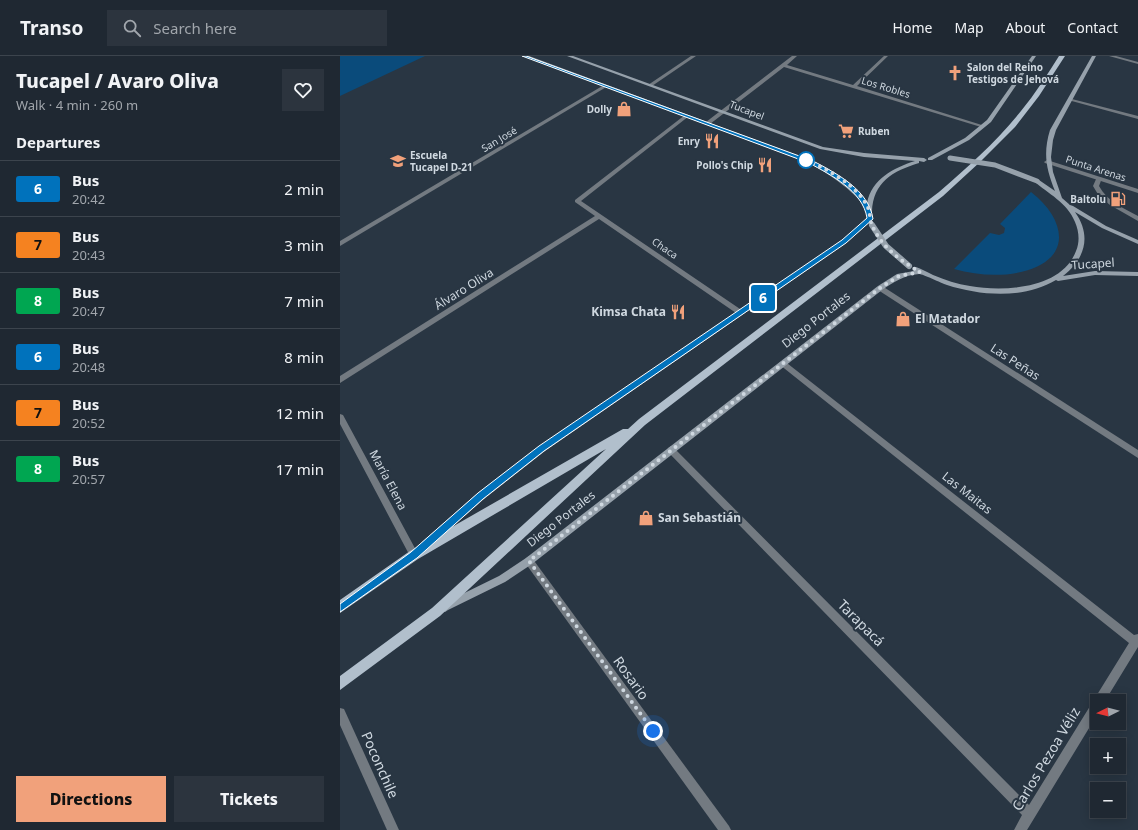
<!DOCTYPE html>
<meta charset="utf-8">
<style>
:root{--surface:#1f2832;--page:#2c343e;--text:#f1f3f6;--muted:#a1a6ac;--line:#3c444d;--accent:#f1a17b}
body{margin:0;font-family:"Noto Sans",sans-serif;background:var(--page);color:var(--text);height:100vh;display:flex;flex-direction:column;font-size:15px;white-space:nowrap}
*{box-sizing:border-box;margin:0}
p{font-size:13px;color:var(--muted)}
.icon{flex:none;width:22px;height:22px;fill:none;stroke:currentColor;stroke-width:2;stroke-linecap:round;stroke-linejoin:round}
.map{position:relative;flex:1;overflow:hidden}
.side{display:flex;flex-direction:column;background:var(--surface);width:340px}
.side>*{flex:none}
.badge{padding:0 8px;border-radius:3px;font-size:14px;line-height:26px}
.needle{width:26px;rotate:264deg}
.tools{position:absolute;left:750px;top:638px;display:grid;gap:8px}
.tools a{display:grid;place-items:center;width:36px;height:36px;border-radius:0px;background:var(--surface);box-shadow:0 2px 10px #0003,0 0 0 1px var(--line);font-size:20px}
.you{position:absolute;width:20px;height:20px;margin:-10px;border:3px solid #fff;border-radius:50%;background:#1a73e8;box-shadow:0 0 0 6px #1a73e833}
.map>.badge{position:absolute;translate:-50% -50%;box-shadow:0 0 0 2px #fff}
h2{padding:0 16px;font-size:15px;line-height:36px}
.round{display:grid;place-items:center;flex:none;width:42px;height:42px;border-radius:0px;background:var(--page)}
.headline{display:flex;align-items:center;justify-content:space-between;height:68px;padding:0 16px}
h1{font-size:19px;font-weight:800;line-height:30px}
.button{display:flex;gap:8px;margin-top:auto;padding:8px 16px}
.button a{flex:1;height:46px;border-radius:0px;background:var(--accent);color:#111;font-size:16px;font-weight:800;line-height:46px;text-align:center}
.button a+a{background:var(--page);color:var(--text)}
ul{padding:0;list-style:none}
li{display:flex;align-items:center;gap:12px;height:56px;padding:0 16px;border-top:1px solid var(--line)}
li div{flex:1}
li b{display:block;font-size:15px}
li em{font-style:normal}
li .badge{min-width:44px;font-weight:700;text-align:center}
header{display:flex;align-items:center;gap:24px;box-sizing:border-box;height:56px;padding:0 20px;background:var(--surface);border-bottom:1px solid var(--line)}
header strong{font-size:19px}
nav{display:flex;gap:22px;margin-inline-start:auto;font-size:14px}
.search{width:280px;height:36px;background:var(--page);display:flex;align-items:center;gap:10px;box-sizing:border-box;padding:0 14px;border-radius:0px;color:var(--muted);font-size:15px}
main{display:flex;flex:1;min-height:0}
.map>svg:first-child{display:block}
</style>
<header>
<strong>Transo</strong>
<div class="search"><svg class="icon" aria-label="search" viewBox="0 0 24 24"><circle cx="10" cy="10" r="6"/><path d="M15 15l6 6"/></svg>Search here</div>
<nav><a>Home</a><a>Map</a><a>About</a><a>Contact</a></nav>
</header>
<main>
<section class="side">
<div class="headline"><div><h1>Tucapel / Avaro Oliva</h1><p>Walk · 4 min · 260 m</p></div><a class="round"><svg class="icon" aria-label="heart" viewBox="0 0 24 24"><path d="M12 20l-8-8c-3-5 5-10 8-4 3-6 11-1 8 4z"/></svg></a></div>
<h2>Departures</h2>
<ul>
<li><span class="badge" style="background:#0072bc;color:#fff">6</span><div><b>Bus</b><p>20:42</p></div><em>2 min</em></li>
<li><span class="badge" style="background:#f58220;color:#111">7</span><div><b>Bus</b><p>20:43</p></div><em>3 min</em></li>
<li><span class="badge" style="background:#00a651;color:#fff">8</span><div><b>Bus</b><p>20:47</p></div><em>7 min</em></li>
<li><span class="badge" style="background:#0072bc;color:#fff">6</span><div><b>Bus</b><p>20:48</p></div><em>8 min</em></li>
<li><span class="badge" style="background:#f58220;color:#111">7</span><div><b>Bus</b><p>20:52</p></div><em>12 min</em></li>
<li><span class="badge" style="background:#00a651;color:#fff">8</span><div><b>Bus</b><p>20:57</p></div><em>17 min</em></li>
</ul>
<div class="button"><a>Directions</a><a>Tickets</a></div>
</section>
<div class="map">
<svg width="798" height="774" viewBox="0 0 798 774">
<rect width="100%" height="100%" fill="#293643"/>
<g fill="#0a4b7b">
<polygon points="0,0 85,0 0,40"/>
<path d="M691 136C727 164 733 204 681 216 659 221 636 219 614 213L650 177 659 179 664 177 665 172 660 168Z"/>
</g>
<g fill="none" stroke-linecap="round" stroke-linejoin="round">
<path fill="#737a81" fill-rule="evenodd" d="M757 121 762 122 759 130C767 145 783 152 798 160V165L770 149 759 140 753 130Z"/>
<g fill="#737a81" fill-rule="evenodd">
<polygon points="351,0 356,0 312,30 308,29"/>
<polygon points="452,0 457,0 447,9 513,29 544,0 548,0 517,30 645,70 641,71 444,11 370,68 366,68 366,66"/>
<polygon points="769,0 776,0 798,6 798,8"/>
<polygon points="264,29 268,30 0,190 0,185"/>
<polygon points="728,42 798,60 798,63 728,44"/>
<polygon points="345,59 349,60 241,145 403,255 403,259 399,259 259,163 0,327 0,320 255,160 235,146 235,144"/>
<polygon points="707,104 798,133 798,137 705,107 704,106"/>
<polygon points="538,230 542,230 798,394 798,402 538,234"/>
<polygon points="443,304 794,579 798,578 798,591 765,645 757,645 757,659 687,774 674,774 682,759 328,396 327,394 328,392 331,390 334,392 689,749 789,587 440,309 439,307"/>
<polygon points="0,358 3,359 77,496 79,499 77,502 74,503 71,502 0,368"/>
<polygon points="189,500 192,502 389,770 391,774 378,774 186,508 184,505 186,502"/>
<polygon points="0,652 4,653 59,774 47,774 0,669"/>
</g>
<g fill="#96a1ab" fill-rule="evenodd">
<path d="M183 0H189L473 105C494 115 512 128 527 147 532 123 553 112 575 105L524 101 480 93 227 0H233L483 91 524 97 584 102 587 104 584 106 579 105V107C553 115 533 126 532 156L529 158 527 157C522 139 486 116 469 107Z"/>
<polygon points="692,0 696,0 651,66 629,84 592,104 588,104 588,102 625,82 647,64"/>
<path d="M752 0H756L716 74 713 84 711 101 713 116 722 142 730 149 733 150 766 170 798 184V188L762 172 735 156C752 180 745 203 723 220L755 215 798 216V220L755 219 718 225 716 224C684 243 641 240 607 229 601 227 583 218 579 218 564 219 554 226 542 234L192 508 165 526 108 554 105 556 102 554 100 551 102 548 159 520 186 502 538 230 557 218 574 215 573 213 576 211C582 213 587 216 593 219 605 224 617 228 630 230 664 236 722 233 736 195 740 186 739 175 735 166 727 146 708 138 694 125L699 124 715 135C706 113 703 97 710 74Z"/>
<polygon points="530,161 533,163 532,164 506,187 205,395 144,443 88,492 85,493 82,492 81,489 82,486 138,437 199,391 502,185"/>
</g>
<path fill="#b1bfcc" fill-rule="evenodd" d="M719 0H725L699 40 675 71 640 106 603 140 305 369 100 560 0 634V620L92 552 266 393 78 503 0 557V544L70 495 283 373H288L299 363 599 136C628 111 657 85 681 55 695 38 707 19 719 0Z"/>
<polyline stroke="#96a1ab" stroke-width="5" points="610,102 655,109 697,125"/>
<polyline stroke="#96a1ab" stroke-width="6" points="532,169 546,190 569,210"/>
</g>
<path fill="#0072bc" stroke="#fff" d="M182 0H186L473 105C496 117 529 134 533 163L506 187 204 395 143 443 77 502 0 556V548L71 496 138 437 199 390 502 184 527 162C523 135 491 119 469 107Z"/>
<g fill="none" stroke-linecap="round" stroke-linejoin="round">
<path stroke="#cfd8e0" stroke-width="4" stroke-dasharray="0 7.2" d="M313 675 189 505 540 232 559 220 580 216C561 205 541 191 532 169 530 165 530 159 529 154 519 129 485 112 462 102L466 104"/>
</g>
<defs>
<g id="church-bare" transform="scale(1.2)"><path d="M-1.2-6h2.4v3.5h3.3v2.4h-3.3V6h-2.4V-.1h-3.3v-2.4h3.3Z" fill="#f1a17b" stroke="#293643" stroke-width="2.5" paint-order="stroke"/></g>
<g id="shop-bare" transform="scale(1.2)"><path d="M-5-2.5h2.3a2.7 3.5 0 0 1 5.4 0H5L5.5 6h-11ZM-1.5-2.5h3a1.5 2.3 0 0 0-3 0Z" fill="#f1a17b" stroke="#293643" stroke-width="2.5" paint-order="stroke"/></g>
<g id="supermarket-bare" transform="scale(1.2)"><path d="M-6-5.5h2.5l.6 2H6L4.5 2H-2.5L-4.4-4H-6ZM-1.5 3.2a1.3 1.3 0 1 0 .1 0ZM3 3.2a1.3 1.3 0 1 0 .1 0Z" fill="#f1a17b" stroke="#293643" stroke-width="2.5" paint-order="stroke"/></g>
<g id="restaurant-bare" transform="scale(1.2)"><path d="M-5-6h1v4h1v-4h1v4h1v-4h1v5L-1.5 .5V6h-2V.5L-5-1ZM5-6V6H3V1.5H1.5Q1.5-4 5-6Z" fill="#f1a17b" stroke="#293643" stroke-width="2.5" paint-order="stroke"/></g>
<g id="school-bare" transform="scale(1.2)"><path d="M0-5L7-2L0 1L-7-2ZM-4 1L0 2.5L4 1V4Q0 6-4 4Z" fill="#f1a17b" stroke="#293643" stroke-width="2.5" paint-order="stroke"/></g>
<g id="fuel-bare" transform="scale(1.2)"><path d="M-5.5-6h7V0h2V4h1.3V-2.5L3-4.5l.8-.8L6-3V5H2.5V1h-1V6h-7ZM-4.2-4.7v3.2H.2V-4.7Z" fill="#f1a17b" stroke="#293643" stroke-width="2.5" paint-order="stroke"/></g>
</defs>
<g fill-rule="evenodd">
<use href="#church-bare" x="615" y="17"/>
<use href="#shop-bare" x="284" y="53"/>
<use href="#supermarket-bare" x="506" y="75"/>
<use href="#restaurant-bare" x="372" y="85"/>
<use href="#school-bare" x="58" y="105"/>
<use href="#restaurant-bare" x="425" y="109"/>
<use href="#fuel-bare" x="778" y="143"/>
<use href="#restaurant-bare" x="338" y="256"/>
<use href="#shop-bare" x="563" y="263"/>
<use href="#shop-bare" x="306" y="462"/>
</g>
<circle fill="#fff" stroke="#0072bc" stroke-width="2" cx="466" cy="104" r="8"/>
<g text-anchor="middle" stroke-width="4" stroke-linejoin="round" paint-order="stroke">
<g font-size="10" font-weight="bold" fill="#cfd8e0" stroke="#293643" text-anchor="end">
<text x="627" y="15" text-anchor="start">Salon del Reino<tspan x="627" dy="12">Testigos de Jehová</tspan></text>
<text x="272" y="57">Dolly</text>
<text x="518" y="79" text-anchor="start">Ruben</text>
<text x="360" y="89">Enry</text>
<text x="70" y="103" text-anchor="start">Escuela<tspan x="70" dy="12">Tucapel D-21</tspan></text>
<text x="413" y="113">Pollo's Chip</text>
<text x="766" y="147">Baltolu</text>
</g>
<g font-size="10" fill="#cfd8e0" stroke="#293643">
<text transform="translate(546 31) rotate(17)" y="4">Los Robles</text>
<text transform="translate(407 54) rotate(21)" y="4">Tucapel</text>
<text transform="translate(159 83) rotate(-31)" y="4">San José</text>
<text transform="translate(756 112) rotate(18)" y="4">Punta Arenas</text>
<text transform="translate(325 192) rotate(34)" y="4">Chaca</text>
</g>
<g font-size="12" fill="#cfd8e0" stroke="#293643">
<text transform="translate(753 208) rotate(-4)" y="4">Tucapel</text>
<text transform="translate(124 233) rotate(-32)" y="4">Álvaro Oliva</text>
<text transform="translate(476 264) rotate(-38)" y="4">Diego Portales</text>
<text transform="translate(675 306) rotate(33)" y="4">Las Peñas</text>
<text transform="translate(48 424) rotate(62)" y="4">María Elena</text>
<text transform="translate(627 437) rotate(38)" y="4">Las Maitas</text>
<text transform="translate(221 463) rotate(-38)" y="4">Diego Portales</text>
</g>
<g font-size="12" font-weight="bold" fill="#cfd8e0" stroke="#293643" text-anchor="start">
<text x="326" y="260" text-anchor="end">Kimsa Chata</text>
<text x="575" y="267">El Matador</text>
<text x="318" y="466">San Sebastián</text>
</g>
<g font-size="14" fill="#cfd8e0" stroke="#293643">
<text transform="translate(521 567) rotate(45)" y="5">Tarapacá</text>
<text transform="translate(291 622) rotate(54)" y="5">Rosario</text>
<text transform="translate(706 703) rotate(-59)" y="5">Carlos Pezoa Véliz</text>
<text transform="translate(40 709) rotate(66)" y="5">Poconchile</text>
</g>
</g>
</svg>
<div class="tools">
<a><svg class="needle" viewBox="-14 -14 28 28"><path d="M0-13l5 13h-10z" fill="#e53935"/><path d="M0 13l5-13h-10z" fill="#a1a6ac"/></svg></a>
<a>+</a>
<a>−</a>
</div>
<div class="you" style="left:313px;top:675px"></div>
<b class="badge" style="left:423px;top:242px;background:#0072bc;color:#fff">6</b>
</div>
</main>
